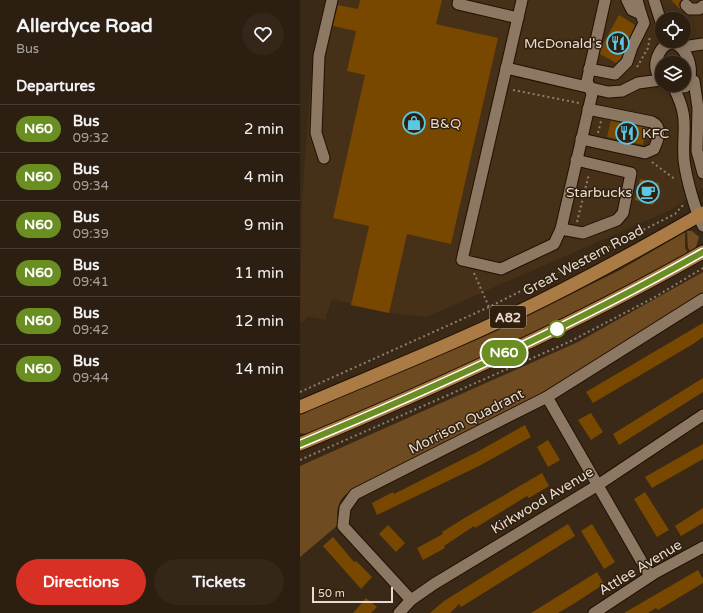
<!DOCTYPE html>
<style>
:root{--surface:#2c1f11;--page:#34271a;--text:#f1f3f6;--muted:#a6a29f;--line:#483d31;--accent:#d93025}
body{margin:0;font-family:"Varela Round",sans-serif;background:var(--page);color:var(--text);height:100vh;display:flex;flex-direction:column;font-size:15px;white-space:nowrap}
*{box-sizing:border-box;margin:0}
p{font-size:13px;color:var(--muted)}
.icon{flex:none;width:22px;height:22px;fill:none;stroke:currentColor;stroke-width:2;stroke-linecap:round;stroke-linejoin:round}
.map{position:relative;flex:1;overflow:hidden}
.panel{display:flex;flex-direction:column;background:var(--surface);width:300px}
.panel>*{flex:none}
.badge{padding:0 8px;border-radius:13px;font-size:14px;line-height:26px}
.tools{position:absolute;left:355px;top:12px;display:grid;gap:8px}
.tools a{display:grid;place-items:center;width:36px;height:36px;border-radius:50%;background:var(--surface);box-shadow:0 2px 10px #0003,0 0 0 1px var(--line);font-size:20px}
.scale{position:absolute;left:12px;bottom:10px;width:81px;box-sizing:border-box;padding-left:4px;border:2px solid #e7dbd0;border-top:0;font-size:11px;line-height:14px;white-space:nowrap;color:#e7dbd0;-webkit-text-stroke:3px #301f0d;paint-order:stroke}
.map>.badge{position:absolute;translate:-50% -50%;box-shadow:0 0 0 2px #fff}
h2{padding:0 16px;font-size:15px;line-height:36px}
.round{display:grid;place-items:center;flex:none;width:42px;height:42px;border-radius:21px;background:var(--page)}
.head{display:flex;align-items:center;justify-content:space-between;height:68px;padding:0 16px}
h1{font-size:19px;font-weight:700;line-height:30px}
.primary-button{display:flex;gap:8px;margin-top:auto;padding:8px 16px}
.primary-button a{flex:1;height:46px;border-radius:24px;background:var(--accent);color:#fff;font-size:16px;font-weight:700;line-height:46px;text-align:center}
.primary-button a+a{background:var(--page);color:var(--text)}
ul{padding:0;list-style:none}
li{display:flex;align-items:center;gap:12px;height:48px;padding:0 16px;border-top:1px solid var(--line)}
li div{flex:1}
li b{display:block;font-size:15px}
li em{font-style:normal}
li .badge{min-width:44px;font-weight:700;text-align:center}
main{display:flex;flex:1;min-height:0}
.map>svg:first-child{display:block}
</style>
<main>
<section class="panel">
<div class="head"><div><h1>Allerdyce Road</h1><p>Bus</p></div><a class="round"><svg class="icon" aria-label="heart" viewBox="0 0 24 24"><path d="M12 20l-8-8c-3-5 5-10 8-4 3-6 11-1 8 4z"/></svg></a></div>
<h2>Departures</h2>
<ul>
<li><span class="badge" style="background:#6b8e23;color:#fff">N60</span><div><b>Bus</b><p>09:32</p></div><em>2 min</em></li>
<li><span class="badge" style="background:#6b8e23;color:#fff">N60</span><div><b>Bus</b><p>09:34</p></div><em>4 min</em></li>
<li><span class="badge" style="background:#6b8e23;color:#fff">N60</span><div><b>Bus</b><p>09:39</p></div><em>9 min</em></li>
<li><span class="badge" style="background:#6b8e23;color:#fff">N60</span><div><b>Bus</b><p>09:41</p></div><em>11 min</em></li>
<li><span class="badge" style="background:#6b8e23;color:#fff">N60</span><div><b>Bus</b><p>09:42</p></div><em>12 min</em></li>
<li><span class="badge" style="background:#6b8e23;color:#fff">N60</span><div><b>Bus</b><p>09:44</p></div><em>14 min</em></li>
</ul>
<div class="primary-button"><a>Directions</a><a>Tickets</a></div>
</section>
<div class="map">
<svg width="403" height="613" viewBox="0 0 403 613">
<rect width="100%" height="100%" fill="#3a2917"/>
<path fill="#463018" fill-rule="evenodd" d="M25 0H403V188L373 209 126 317 89 313 32 299 25 320 7 316 3 322 0 321 2 200 13 52ZM362 19H384V41H362ZM362 63H384V85H362Z"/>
<g fill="#6f4b21">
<polygon points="387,231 392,231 399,237 396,247 390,251 388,248"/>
<path d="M385 232V248L388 253C267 323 137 380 7 434L0 433V414L219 320 320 270Z"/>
<path d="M403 272V298L260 385 45 495C37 503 36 513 38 525L0 557V466L278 342Z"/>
</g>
<g fill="#794800">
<polygon points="60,0 142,0 136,24 198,38 151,244 107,234 89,313 51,305 69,226 33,218 65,75 47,71 56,31 33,26 38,5 58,9"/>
<polygon points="371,0 381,0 379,4 381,10"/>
<polygon points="319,15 335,25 321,58 316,63 300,54 302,46"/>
<polygon points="311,121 347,128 343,145 307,137"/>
<polygon points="340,179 359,183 359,195 353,205 335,200"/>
<polygon points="403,323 403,337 393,344 293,403 286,392"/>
<polygon points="403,378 403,392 319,445 313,434"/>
<polygon points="291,413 303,432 291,440 278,420"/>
<polygon points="225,425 231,437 179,466 77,515 72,503 93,492 94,494 179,451"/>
<polygon points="248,440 260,460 248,467 237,447"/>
<polygon points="403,444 403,459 352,488 345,477"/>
<polygon points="242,473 249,486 229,498 227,496 175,528 174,526 144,546 145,548 123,560 117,548 143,534 142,532 163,519"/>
<polygon points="345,492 369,530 357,537 334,499"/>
<polygon points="403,508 403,523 381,536 375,526"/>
<polygon points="268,524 275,536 161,607 159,604 150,613 130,613 144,601"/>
<polygon points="292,524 315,562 304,569 281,531"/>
<polygon points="88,525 105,543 96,552 79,534"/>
<polygon points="33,537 54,562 56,561 72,577 61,589 23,546"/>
<polygon points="398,570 403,579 403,583 358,610 356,608 348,613 324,613"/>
<polygon points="297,572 304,584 275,603 258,613 231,613"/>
<polygon points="66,598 77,607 71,613 53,613"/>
</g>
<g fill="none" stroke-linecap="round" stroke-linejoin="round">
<g stroke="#211102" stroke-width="13">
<g id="minor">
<polyline points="159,0 158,4 218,18"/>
<polyline points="222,0 162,260 201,269 254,244 261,229 292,94 287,81 305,0"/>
<polyline points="337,0 341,14"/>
<polyline points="354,0 362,25"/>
<polyline points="386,5 390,9 399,9 403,6"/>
<polyline points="389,46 403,44"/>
<polyline points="206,68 308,92 322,91 338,83 361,80"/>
<polyline points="289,69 315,74 327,62 332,47 344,23 341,14 332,10 327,0"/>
<path d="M362 81C357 75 354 67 357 58 372 19 403 67 385 87L369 86"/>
<polyline points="394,81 398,108 397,151 403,173"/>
<path d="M374 88C390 120 382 128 384 160 386 177 395 211 403 226"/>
<path d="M281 139 345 153 354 149C358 140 363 127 352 122L288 109"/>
<polyline points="24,158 16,133 19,56 32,0"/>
<polyline points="261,229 283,233 317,220 323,213 331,173 276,160"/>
<polyline points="247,397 350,576"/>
<polyline points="111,600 43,526 45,508 55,494 247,397 403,299"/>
<polyline points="99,613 111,600 134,584 298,485 403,415"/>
<polyline points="294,613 355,573 403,547"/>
</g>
</g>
<g stroke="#211102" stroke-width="15">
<g id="major">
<path d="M0 407C51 385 103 364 153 342 239 305 322 260 403 213"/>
<path d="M0 444C137 387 274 325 403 252"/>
</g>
</g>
<g stroke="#8d7f70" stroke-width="2" stroke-dasharray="2 3" stroke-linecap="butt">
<polyline points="337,67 348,48 350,36"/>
<polyline points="213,90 279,103"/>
<polyline points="298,133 301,121"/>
<polyline points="352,162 376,180"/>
<polyline points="277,222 289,174"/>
<polyline points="174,273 189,307"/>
<polyline points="0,392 189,307 375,214 384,204"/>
<polyline points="0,460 269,342 355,297 403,268"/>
</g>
<use href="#minor" stroke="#8d7864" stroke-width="11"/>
<use href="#major" stroke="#aa7b45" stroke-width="13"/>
</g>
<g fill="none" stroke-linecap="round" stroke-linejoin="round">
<g stroke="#fff" stroke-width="9">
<path id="line" d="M0 444C137 387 274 325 403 252"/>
</g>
<use href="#line" stroke="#6b8e23" stroke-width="6"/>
</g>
<defs>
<g id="restaurant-ring" transform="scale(1.15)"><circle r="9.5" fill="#301f0d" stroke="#59c8e4" stroke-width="1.5"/><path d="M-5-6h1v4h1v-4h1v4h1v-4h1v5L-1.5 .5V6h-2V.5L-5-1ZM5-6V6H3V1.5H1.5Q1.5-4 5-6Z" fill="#59c8e4"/></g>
<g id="shop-ring" transform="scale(1.15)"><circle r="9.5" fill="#301f0d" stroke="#59c8e4" stroke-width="1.5"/><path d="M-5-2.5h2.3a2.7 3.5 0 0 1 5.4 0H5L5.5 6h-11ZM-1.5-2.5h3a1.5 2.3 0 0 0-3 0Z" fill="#59c8e4"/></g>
<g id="cafe-ring" transform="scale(1.15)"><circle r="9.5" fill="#301f0d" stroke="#59c8e4" stroke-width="1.5"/><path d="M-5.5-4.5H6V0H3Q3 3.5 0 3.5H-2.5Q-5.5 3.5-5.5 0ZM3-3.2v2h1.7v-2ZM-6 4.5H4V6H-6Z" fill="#59c8e4"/></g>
</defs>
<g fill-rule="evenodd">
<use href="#restaurant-ring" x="318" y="43"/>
<use href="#shop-ring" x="114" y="123"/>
<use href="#restaurant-ring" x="327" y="133"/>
<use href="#cafe-ring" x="348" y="192"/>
</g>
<circle fill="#fff" stroke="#6b8e23" stroke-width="2" cx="257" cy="329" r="8"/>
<g text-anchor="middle" stroke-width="3" stroke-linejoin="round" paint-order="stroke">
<rect fill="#301f0d" stroke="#b0a396" stroke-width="1" x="190" y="306" width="36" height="22" rx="3"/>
<g font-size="13" font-weight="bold" fill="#e7dbd0">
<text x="208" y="322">A82</text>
</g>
<g font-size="14" fill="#e7dbd0" stroke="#301f0d" text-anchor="end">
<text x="302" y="48">McDonald's</text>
<text x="130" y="128" text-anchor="start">B&amp;Q</text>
<text x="342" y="138" text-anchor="start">KFC</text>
<text x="332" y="197">Starbucks</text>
</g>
<g font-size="14" fill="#e7dbd0" stroke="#301f0d">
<text transform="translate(283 260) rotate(-28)" y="5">Great Western Road</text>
<text transform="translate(166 421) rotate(-27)" y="5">Morrison Quadrant</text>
<text transform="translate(242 500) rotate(-31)" y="5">Kirkwood Avenue</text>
<text transform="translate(340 567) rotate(-31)" y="5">Attlee Avenue</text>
</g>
</g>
</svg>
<div class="tools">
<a><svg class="icon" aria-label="locate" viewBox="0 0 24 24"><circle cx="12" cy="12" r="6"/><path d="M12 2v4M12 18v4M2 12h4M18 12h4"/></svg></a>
<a><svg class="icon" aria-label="layers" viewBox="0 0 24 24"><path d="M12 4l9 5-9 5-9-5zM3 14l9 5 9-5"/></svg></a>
</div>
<div class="scale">50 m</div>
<b class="badge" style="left:204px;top:353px;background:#6b8e23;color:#fff">N60</b>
</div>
</main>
